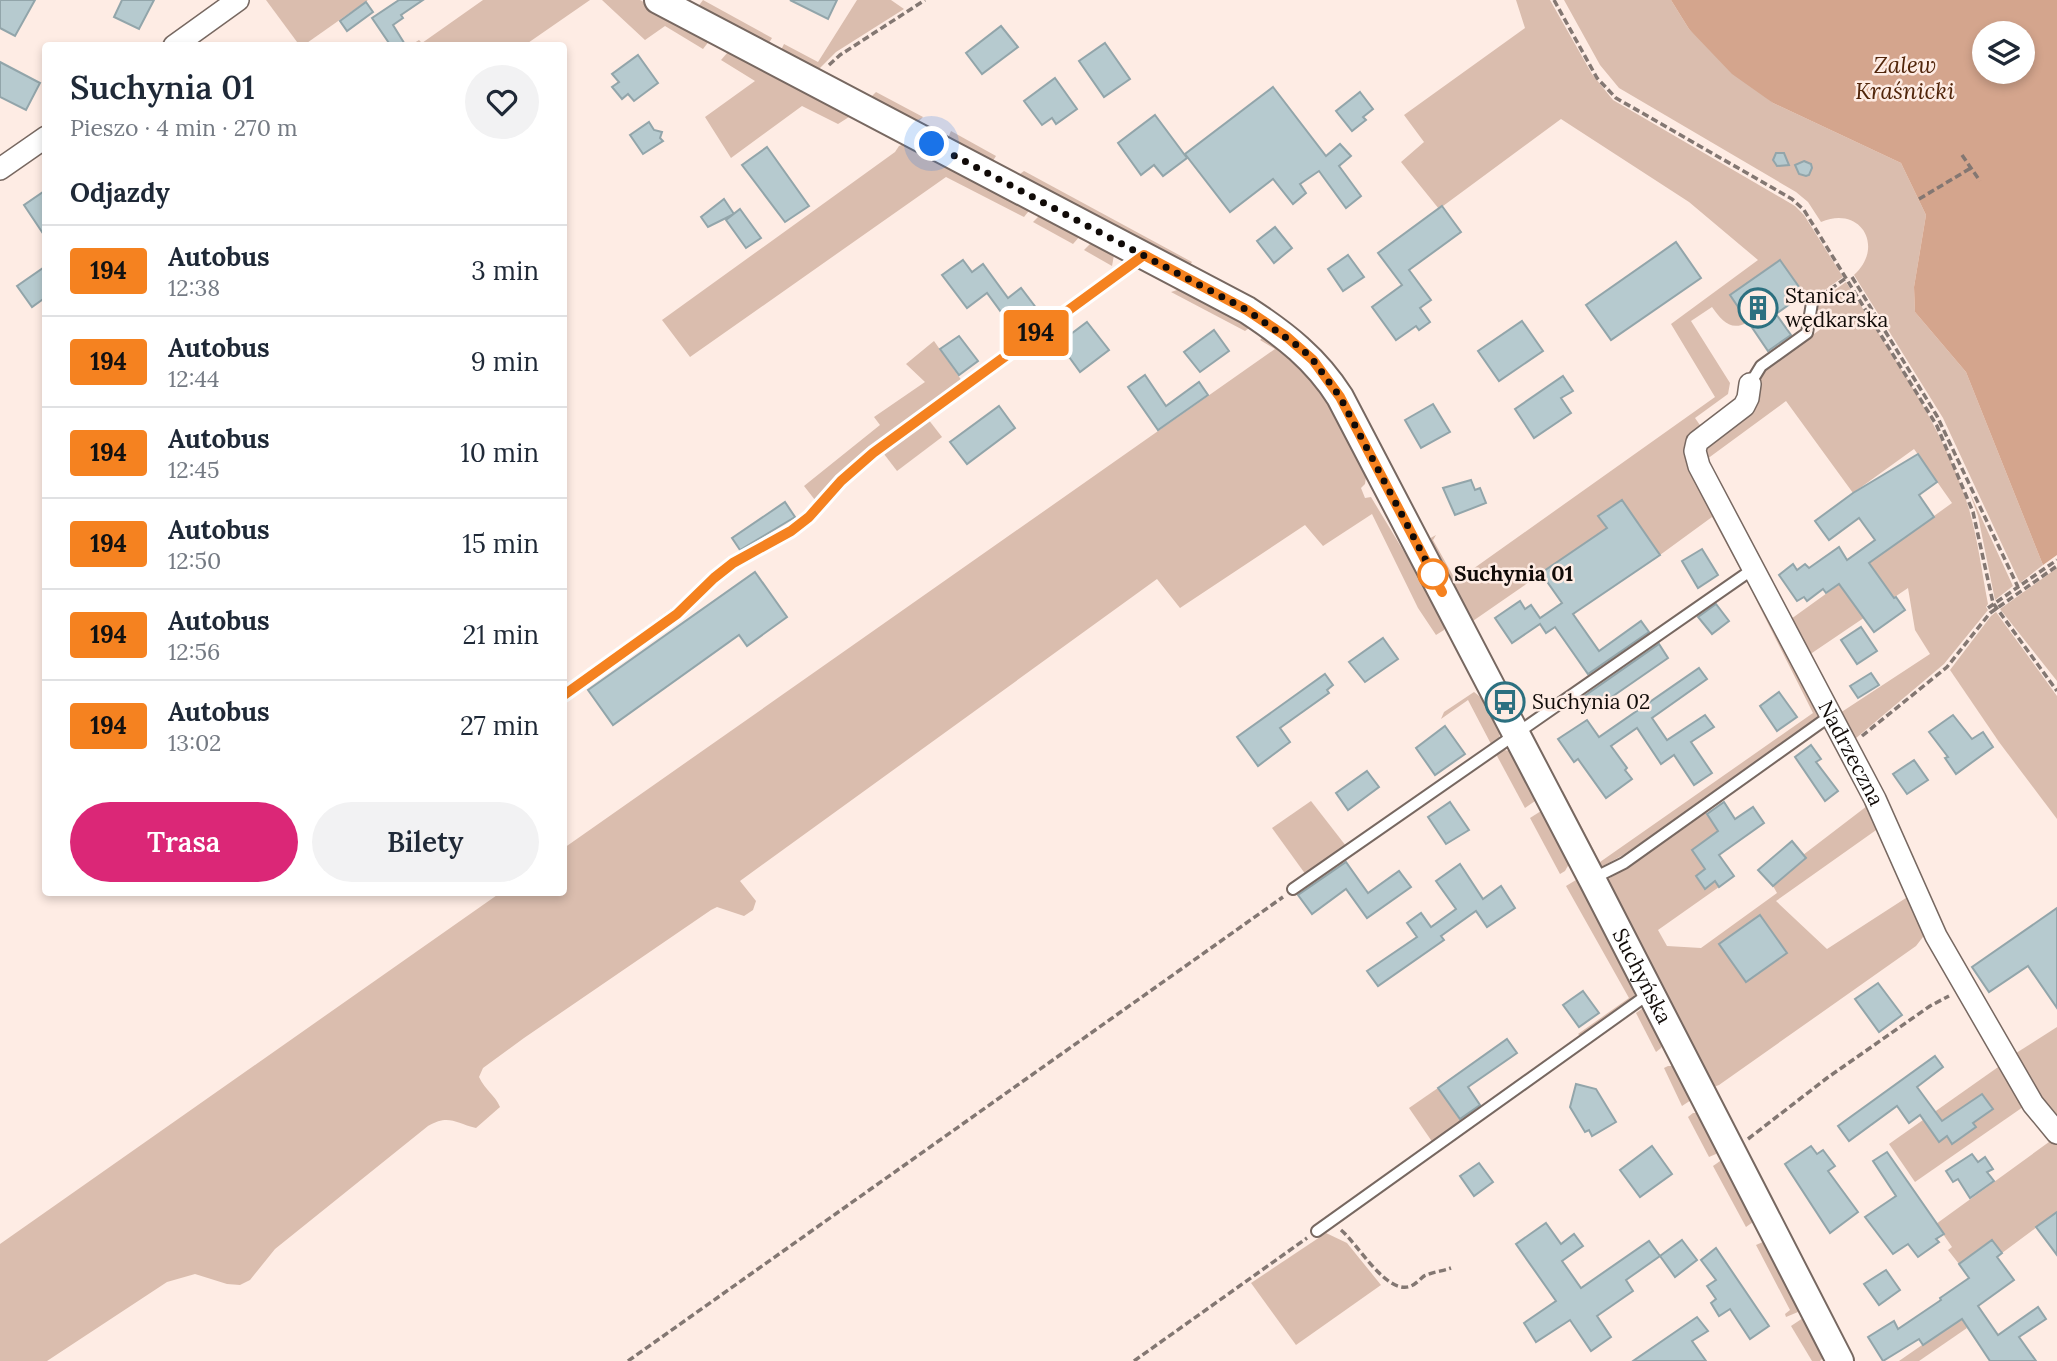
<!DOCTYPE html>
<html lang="pl">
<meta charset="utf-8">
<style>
:root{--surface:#fff;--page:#f2f2f3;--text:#1f2937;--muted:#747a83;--line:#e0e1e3;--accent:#db2777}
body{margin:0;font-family:Lora,serif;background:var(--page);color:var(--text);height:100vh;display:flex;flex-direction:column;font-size:26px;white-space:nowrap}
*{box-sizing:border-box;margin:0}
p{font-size:23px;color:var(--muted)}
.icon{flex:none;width:38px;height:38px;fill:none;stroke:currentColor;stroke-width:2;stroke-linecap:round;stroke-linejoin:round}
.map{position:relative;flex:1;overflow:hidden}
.drawer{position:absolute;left:42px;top:42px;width:525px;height:854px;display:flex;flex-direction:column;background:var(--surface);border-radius:7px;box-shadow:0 4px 10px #0003}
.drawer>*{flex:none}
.badge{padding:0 14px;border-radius:5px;font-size:24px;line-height:46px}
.controls{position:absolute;left:1972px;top:21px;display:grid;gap:14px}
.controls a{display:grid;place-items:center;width:63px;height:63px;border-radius:50%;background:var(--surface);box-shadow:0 4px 10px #0003;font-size:35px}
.you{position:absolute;width:35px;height:35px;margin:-18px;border:5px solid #fff;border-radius:50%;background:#1a73e8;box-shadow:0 0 0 10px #1a73e833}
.map>.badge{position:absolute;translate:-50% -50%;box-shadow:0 0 0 4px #fff}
h2{padding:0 28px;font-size:26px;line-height:63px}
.round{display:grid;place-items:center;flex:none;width:74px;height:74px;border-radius:37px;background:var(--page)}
.head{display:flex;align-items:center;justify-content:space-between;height:119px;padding:0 28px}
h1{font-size:33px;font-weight:600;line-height:52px}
.button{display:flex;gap:14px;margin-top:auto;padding:14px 28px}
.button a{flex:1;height:80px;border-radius:42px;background:var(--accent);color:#fff;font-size:28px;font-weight:600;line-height:80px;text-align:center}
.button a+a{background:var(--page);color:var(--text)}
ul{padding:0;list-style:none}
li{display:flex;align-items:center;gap:21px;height:91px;padding:0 28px;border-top:2px solid var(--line)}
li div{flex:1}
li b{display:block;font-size:26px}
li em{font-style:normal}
li .badge{min-width:77px;font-weight:700;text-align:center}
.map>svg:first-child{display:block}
</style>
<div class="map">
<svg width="2057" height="1361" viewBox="0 0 2057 1361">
<rect width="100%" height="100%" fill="#feece4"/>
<g fill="#dabdae">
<polygon points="266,0 368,0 304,45 300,46"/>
<polygon points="483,0 590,0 525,45 411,45 419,40 422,43"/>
<polygon points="602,0 640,0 709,37 710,40 703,49 665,26 645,40"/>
<polygon points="703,0 772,38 767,46 697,8"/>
<polygon points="857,0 891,0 904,9 836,52 816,72 780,52 784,44 818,62"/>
<path d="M1516 0H1550L1592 74 1613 100 1795 206 1804 215 1843 277 1815 297 1805 295 1779 260 1730 295 1748 322C1731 332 1722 321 1712 307L1691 321 1730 383 1728 394 1695 418 1702 428 1692 435 1744 568 1741 571 1712 517 1660 555 1621 500 1598 516 1607 528 1470 623 1427 540 1436 535 1433 540 1456 581 1715 397 1671 324 1758 260 1689 202 1561 119 1439 209 1401 162 1424 142 1404 115 1525 28Z"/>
<path d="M1564 0H1671L1689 29 1773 103 1901 163 1926 215 1914 287 1915 312 1966 372 2043 565 2020 583 1943 418 1854 275C1885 247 1861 205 1821 222L1808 202 1796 192 1619 88 1600 65Z"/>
<polygon points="734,50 851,112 849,117 838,124 802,106 731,158 705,117 755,81 721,60 728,52"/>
<polygon points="876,92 923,117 916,124 869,99"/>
<polygon points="951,131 996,156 991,164 947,140"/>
<polygon points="907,143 1032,207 1024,217 946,177 690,357 662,320 895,152 899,146"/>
<polygon points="1024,171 1192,262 1190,265 1016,177"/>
<polygon points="1041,214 1080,236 1073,244 1033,222"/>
<polygon points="1093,241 1109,249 1114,255 1112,266 1084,250"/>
<path d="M1846 282C1891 355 1944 426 1969 509 1978 540 1982 573 1988 604L1986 607 1988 610 1944 664 1849 744 1840 713 1930 654 1915 630 1908 588 1809 655 1791 619 1952 503 1914 449 1853 493 1786 401 1703 462V446L1758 381 1764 370 1825 326 1816 313 1818 302Z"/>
<polygon points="1183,288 1246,321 1249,328 1245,331 1171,292"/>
<path d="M1264 336 1311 371 1347 432 1366 477 1365 484 1361 488 1365 498 1371 497 1444 618V630L1436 635 1418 608 1372 514 1323 546 1305 525 1180 608 1157 579 740 881 756 901 753 910 744 916 717 907 711 910 524 1038 483 1068 479 1077C485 1090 495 1095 500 1107L476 1128C455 1123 449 1114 428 1126L275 1249 250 1280 240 1285 227 1284 195 1274 167 1282 47 1361H0V1244L500 893 564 892V848L1275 349 1260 340Z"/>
<path d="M934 341 962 381C909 415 860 456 815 500L804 486 880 425 874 417 925 382 906 364Z"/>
<polygon points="928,419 942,437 897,471 884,454"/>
<polygon points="1969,491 2013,586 1995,600 1978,516"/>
<polygon points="2057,568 2057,681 2000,609"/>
<polygon points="1750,578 1822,720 1623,855 1603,866 1597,865 1558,794 1563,791 1600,862 1813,713 1747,582 1734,586 1736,583"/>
<polygon points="1996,612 2057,696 2057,819 1999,742 1950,670 1991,616"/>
<path d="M1474 692C1486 700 1504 725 1499 739L1491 744 1468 700 1441 719 1444 712Z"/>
<polygon points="1504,750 1511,751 1535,798 1535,801 1525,808 1496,754"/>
<polygon points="1311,801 1346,846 1306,875 1272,828"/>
<polygon points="1867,806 1879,828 1776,901 1827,949 1909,896 1926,933 1916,946 1719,1085 1711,1088 1607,880 1705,811 1718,831 1692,850 1705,869 1696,876 1705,888 1715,881 1719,887 1658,930 1667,946 1701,948 1777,893 1773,886 1806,858 1803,855"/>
<polygon points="1541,811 1544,812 1569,864 1565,871 1560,874 1530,818"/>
<polygon points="1576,880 1581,884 1635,989 1634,999 1582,1037 1578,1034 1629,998 1566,886"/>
<polygon points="1643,1008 1647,1009 1664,1042 1661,1048 1656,1052 1636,1013"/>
<polygon points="2057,1027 2057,1121 2033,1089 2013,1055"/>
<polygon points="2001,1065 2023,1107 1915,1182 1889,1144"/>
<polygon points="1668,1066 1674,1066 1691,1100 1682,1106 1664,1068"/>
<polygon points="1438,1088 1462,1123 1433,1143 1409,1108"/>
<polygon points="1693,1113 1700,1113 1720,1149 1716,1154 1709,1157 1688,1117"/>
<polygon points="2029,1114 2057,1143 2057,1212 2002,1253 1991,1240 1959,1264 1948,1250 1952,1247 1936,1224 2049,1142"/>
<polygon points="1723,1159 1753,1218 1753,1222 1746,1227 1713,1166"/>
<polygon points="1326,1233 1347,1243 1381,1285 1296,1345 1251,1283"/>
<polygon points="1765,1241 1800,1308 1798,1312 1786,1317 1785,1314 1790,1310 1756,1245"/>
<polygon points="1803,1318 1808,1320 1825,1356 1820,1361 1812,1361 1791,1326"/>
<polygon points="1961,1318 1967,1328 1919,1361 1899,1361"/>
</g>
<path fill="#d4a58d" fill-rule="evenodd" d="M1671 0H2057V555L2043 565 1966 372 1915 312 1914 287 1926 215 1901 163 1773 103 1732 74 1689 29ZM1984 33H2023V72H1984Z"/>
<g fill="#b6cacf" stroke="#92a5aa" stroke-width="2">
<polygon points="0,0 35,0 15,36 0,28"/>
<polygon points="122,0 154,0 139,29 114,17"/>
<polygon points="399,0 423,0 401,15 403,18 393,25 406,46 391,46 372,18"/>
<polygon points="790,0 837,0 828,19"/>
<polygon points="366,2 373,12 347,31 340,21"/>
<polygon points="1001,26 1018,47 982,74 966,53"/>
<polygon points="1105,43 1130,79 1104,97 1079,61"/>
<polygon points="638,55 658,83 634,101 628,94 622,99 612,87 619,82 612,74"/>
<polygon points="0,62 40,83 26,110 0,97"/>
<polygon points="1055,78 1077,109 1056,124 1052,118 1042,125 1024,101"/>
<polygon points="1273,87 1326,156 1340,144 1351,156 1339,166 1361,196 1346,208 1319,171 1300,184 1306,193 1293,204 1273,179 1230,212 1185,154"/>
<polygon points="1360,92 1373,109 1363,117 1366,120 1352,131 1336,111"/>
<polygon points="1155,115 1187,158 1163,176 1154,165 1141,175 1118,143"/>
<polygon points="649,122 654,130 662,132 660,138 663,141 643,154 630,135"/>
<polygon points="767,147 809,206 785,222 742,165"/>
<polygon points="1776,153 1784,153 1789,165 1777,166 1773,160"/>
<polygon points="1804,161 1811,164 1812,168 1809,175 1806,176 1799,174 1795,165"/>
<polygon points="46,190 46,238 24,205"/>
<polygon points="724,199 734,214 708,227 701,217"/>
<polygon points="1442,206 1461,232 1409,270 1431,300 1420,308 1430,322 1419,330 1416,326 1396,340 1372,307 1402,285 1378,253"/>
<polygon points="740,209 761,238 746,248 726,220"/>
<polygon points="1275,227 1292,248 1274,263 1257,241"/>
<polygon points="1676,242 1701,278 1611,340 1586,305"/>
<polygon points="1348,255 1364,277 1343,291 1328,269"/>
<polygon points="963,260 972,272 983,264 1008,298 1021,288 1037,309 1012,327 987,293 967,308 942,275"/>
<polygon points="1780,260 1804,294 1776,314 1791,335 1768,351 1730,295"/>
<polygon points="46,266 46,297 32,307 17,286"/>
<polygon points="1522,321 1543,351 1499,381 1478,351"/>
<polygon points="1087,322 1109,350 1080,372 1059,343"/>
<polygon points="1214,330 1229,351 1200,372 1184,352"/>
<polygon points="959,336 978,361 959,375 940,349"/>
<polygon points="1145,375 1166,406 1199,382 1208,395 1158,430 1128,387"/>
<polygon points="1563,376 1573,391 1561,398 1571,413 1534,438 1515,409"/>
<polygon points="1433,404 1450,432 1421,448 1405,420"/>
<polygon points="999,406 1015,428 967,464 950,442"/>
<polygon points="1918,454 1937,482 1919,495 1934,517 1869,563 1894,598 1896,597 1905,610 1874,632 1839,584 1826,593 1823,589 1807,601 1804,597 1797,601 1779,575 1793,564 1797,570 1805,564 1809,568 1839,547 1847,560 1875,540 1859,518 1829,540 1815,521 1853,493"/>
<polygon points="1471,480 1475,490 1480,488 1486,503 1455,515 1443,488"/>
<polygon points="1622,500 1660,555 1573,614 1599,651 1641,621 1649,632 1588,674 1555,627 1546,633 1540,624 1512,643 1495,618 1520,601 1525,609 1531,605 1540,618 1562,603 1541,573 1607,528 1598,516"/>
<polygon points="785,502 795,517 740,550 732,538"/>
<polygon points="1702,549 1718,575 1698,588 1682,561"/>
<polygon points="755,572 787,617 747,646 739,635 613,725 588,690"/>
<polygon points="1716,604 1729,621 1712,634 1698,617"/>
<polygon points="1861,627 1877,651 1857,664 1841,640"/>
<polygon points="1383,638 1398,659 1365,682 1349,662"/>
<polygon points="1659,644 1668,658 1593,710 1583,697"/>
<polygon points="1699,668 1707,679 1652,718 1667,740 1705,715 1714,727 1691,742 1712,773 1694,785 1674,755 1661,764 1637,728 1611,746 1627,768 1625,770 1632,779 1606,798 1578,759 1574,762 1558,739 1587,720 1599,737"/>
<polygon points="1871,673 1879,685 1858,698 1850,686"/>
<polygon points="1325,674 1333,685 1327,690 1329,693 1280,728 1290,742 1258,766 1237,737"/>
<polygon points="1779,692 1797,717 1777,731 1760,706"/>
<polygon points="1953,715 1972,739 1983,732 1993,747 1956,774 1945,758 1948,757 1929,732"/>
<polygon points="1445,726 1465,754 1435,775 1416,748"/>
<polygon points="1811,745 1821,759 1816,762 1838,791 1825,801 1795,757"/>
<polygon points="1914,760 1928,780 1907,794 1893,774"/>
<polygon points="1367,771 1379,787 1348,810 1336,793"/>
<polygon points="1450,802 1469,830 1446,844 1428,817"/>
<polygon points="1724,802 1735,819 1753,807 1764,823 1719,855 1734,876 1719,887 1715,881 1705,889 1696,876 1705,869 1692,850 1718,831 1707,814"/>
<polygon points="1792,841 1806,858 1773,886 1758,870"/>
<polygon points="1346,862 1368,893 1399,871 1411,887 1367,918 1346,889 1312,914 1298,895"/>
<polygon points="1460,864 1483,899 1501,886 1515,908 1487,927 1476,911 1441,936 1444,940 1378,986 1367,971 1417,937 1407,923 1421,913 1431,927 1456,909 1436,881"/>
<polygon points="2057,908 2057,1008 2028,966 1989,992 1972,967"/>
<polygon points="1760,915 1787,953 1746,982 1719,944"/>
<polygon points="1878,983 1902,1015 1879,1032 1855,999"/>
<polygon points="1583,991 1599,1013 1579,1027 1563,1005"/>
<polygon points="1507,1039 1517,1053 1468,1087 1480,1105 1460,1119 1438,1088"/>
<polygon points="1935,1056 1943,1067 1917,1087 1942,1121 1982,1094 1993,1109 1973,1123 1976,1127 1952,1144 1947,1136 1939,1142 1920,1115 1909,1123 1897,1106 1849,1141 1838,1126"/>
<polygon points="1576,1084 1596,1089 1616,1122 1592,1136 1589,1130 1585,1132 1570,1107"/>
<polygon points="1652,1146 1672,1174 1640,1197 1620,1170"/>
<polygon points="1811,1146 1817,1154 1823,1150 1835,1166 1828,1171 1858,1212 1830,1233 1785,1164"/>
<polygon points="1887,1152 1944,1234 1936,1239 1939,1242 1918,1257 1908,1244 1893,1254 1865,1217 1896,1196 1873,1161"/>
<polygon points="1972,1154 1978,1162 1985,1157 1993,1169 1987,1172 1994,1181 1970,1198 1958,1179 1953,1182 1946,1171"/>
<polygon points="1479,1163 1493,1182 1474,1196 1460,1176"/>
<polygon points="2057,1212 2057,1255 2036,1227"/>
<polygon points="1546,1223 1561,1244 1574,1234 1583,1246 1562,1261 1581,1288 1649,1241 1660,1256 1626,1280 1633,1291 1597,1316 1611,1337 1591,1351 1570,1320 1536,1342 1524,1323 1556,1301 1516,1244"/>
<polygon points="1682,1240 1697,1260 1675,1277 1660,1256"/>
<polygon points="1992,1240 2002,1253 1997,1257 2014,1280 1978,1306 1998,1335 2038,1307 2046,1319 2019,1337 2036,1361 1990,1361 1962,1319 1923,1345 1919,1339 1883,1361 1868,1337 1894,1321 1898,1329 1941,1300 1940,1298 1969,1278 1959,1264"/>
<polygon points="1716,1248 1769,1326 1750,1339 1730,1309 1719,1316 1711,1303 1716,1299 1707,1286 1716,1280 1701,1260"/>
<polygon points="1886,1270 1900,1290 1879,1305 1864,1284"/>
<polygon points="1697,1317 1708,1331 1692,1341 1706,1361 1633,1361"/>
</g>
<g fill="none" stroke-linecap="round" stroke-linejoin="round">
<g stroke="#776861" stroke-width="14">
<g id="service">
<polyline points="1750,384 1761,366 1807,333 1812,303"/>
<polyline points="564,695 676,614 714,578 733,563 791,531 809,517 841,481 873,453 1141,257"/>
<polyline points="1592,879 1624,863 1830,716"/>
<polyline points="1293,889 1753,569"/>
<polyline points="1317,1231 1650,993"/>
</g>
</g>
<g stroke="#776861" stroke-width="24">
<g id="minor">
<polyline points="174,46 238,0"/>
<polyline points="0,169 46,137"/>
<path id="s1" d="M1750 384 1748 398 1744 406 1697 442 1695 451 1699 466 1875 799 1936 936 2033 1104 2057 1133"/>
</g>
</g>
<g stroke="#776861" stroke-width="30">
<g id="tertiary">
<path id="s2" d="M658 0 1247 310C1285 335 1316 359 1340 397L1592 879 1840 1361"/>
</g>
</g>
<g stroke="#837772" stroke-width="3.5" stroke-dasharray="7 3.5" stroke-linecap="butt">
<polyline points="1554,0 1597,78 1616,98 1792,199 1804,210 1937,426 1973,512 1993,603 2057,691"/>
<polyline points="829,65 840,55 925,0"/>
<polyline points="1962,155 1980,181"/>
<polyline points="1919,199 1971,168"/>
<polyline points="1852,277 1937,416 2018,587 2057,560"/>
<polyline points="1822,295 1846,278"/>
<polyline points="1988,608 2018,587"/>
<polyline points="1862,736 1947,667 1990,613 2057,566"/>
<polyline points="1748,1139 1827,1078 1930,1006 1949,996"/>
<path d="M1341 1230C1358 1244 1387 1296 1411 1286 1416 1284 1420 1279 1424 1276 1432 1272 1443 1271 1451 1268"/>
<polyline points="628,1361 1283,897"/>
<polyline points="1134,1361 1307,1238"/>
</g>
<use href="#service" stroke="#fff" stroke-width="10"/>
<use href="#minor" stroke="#fff" stroke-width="21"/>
<use href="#tertiary" stroke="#fff" stroke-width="26"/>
</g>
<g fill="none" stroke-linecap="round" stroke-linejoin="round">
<g stroke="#fff" stroke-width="16">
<polyline id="line" points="564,695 677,614 714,578 733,563 791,531 809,517 841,481 873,453 1144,255 1247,310 1287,337 1313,360 1340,397 1442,592"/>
</g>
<use href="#line" stroke="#f58220" stroke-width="10"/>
<polyline stroke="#110b08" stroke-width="7" stroke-dasharray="0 12.6" points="932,144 1247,310 1302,349 1313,360 1340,397 1433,574"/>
</g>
<defs>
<g id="building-ring" transform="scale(2.0125)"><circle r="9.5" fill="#feece4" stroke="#2c7080" stroke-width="1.5"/><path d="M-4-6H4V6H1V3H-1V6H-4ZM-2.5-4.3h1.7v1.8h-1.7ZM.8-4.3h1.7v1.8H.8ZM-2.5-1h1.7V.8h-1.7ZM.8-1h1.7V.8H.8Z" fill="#2c7080"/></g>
<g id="bus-ring" transform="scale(2.0125)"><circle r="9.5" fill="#feece4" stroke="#2c7080" stroke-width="1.5"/><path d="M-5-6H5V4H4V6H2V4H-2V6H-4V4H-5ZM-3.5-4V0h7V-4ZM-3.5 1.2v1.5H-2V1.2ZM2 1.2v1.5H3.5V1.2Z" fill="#2c7080"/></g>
</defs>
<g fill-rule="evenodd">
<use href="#building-ring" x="1758" y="308"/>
<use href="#bus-ring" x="1505" y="702"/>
</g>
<circle fill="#fff" stroke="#f58220" stroke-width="3.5" cx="1433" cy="574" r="14"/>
<g text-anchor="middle" stroke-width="5" stroke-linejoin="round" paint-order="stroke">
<g font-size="21" fill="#110b08" stroke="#feece4" text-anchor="start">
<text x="1785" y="303">Stanica<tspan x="1785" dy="24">wędkarska</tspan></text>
<text x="1532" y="709">Suchynia 02</text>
</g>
<g font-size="21" font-weight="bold" fill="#110b08" stroke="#feece4" text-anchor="start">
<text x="1454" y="581">Suchynia 01</text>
</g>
<g font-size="21" fill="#110b08" stroke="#feece4">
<text dy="7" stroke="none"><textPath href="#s1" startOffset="432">Nadrzeczna</textPath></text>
<text dy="7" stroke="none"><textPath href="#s2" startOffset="1447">Suchyńska</textPath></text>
</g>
<g font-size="23" font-style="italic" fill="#51250a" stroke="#feece4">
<text x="1905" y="73">Zalew<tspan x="1905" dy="26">Kraśnicki</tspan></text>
</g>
</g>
</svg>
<div class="controls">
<a><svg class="icon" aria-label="layers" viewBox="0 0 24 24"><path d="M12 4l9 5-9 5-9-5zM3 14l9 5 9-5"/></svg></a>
</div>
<div class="you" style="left:932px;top:144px"></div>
<b class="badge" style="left:1036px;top:333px;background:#f58220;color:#111">194</b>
<section class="drawer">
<div class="head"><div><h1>Suchynia 01</h1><p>Pieszo · 4 min · 270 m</p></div><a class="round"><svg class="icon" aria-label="heart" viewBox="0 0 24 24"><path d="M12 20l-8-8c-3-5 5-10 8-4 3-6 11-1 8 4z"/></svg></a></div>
<h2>Odjazdy</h2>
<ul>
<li><span class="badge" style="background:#f58220;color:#111">194</span><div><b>Autobus</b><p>12:38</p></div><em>3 min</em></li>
<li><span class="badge" style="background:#f58220;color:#111">194</span><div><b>Autobus</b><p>12:44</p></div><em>9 min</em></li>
<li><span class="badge" style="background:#f58220;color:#111">194</span><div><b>Autobus</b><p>12:45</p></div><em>10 min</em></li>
<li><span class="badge" style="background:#f58220;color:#111">194</span><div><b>Autobus</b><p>12:50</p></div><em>15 min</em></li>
<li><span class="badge" style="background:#f58220;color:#111">194</span><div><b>Autobus</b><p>12:56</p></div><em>21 min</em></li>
<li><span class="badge" style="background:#f58220;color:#111">194</span><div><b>Autobus</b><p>13:02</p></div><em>27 min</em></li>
</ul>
<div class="button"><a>Trasa</a><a>Bilety</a></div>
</section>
</div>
